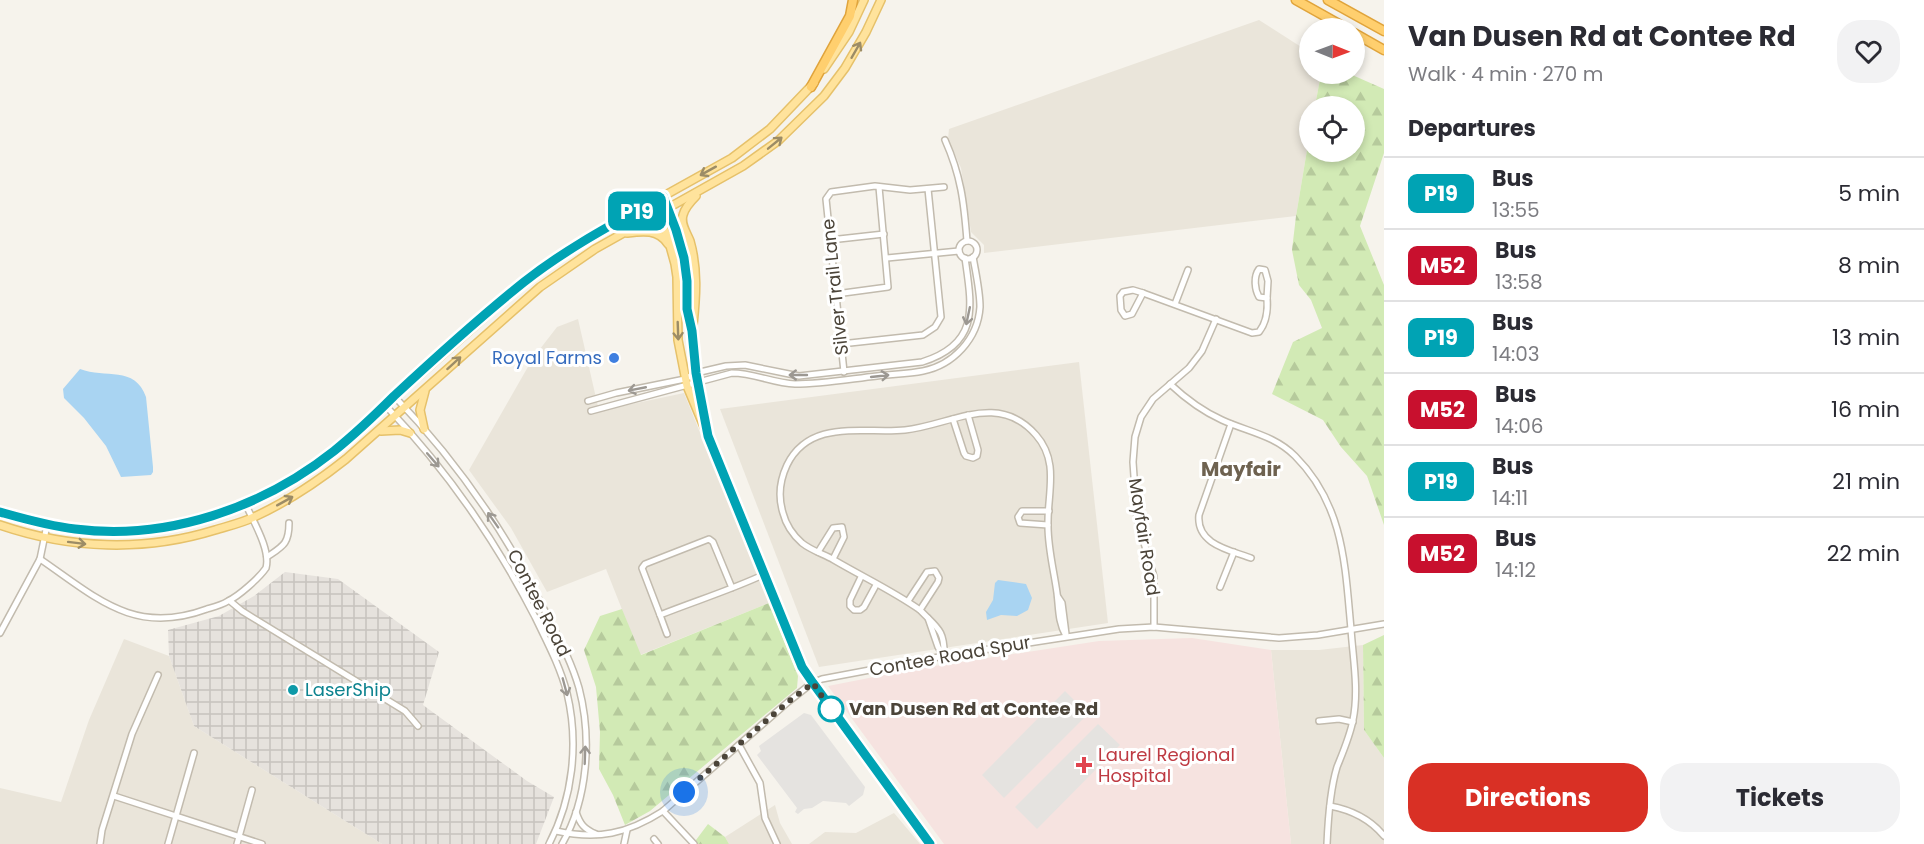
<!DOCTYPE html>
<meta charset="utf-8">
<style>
:root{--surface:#fff;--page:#f2f2f3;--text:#2b2b33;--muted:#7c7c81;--line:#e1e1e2;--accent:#d93025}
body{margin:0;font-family:Poppins,sans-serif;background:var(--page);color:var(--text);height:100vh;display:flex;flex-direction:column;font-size:22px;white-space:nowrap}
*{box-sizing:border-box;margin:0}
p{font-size:20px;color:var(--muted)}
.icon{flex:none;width:33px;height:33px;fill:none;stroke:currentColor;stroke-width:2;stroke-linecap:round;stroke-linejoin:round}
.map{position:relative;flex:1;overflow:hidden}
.side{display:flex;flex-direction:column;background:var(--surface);width:540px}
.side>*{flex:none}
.badge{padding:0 12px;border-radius:9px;font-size:21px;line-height:39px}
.needle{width:39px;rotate:91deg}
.fabs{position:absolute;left:1299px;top:18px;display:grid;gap:12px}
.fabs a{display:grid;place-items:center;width:66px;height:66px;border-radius:50%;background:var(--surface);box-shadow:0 3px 9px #0003;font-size:30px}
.you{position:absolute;width:30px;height:30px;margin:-15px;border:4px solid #fff;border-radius:50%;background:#1a73e8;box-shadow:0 0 0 9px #1a73e833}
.map>.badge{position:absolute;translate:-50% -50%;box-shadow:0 0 0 3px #fff}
h2{padding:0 24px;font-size:22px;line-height:54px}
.round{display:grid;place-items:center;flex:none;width:63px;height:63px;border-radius:24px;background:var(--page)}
.head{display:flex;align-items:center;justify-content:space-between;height:102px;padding:0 24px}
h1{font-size:28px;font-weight:700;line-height:45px}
.cta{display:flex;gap:12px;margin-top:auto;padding:12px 24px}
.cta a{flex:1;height:69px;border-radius:24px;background:var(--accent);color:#fff;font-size:24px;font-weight:700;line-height:69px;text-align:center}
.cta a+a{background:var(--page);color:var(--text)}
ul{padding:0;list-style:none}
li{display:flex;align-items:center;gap:18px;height:72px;padding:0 24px;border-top:2px solid var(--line)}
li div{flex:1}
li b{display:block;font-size:22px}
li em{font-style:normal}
li .badge{min-width:66px;font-weight:700;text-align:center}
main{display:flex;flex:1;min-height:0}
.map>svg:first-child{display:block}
</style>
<main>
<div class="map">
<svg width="1384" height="844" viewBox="0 0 1384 844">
<defs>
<pattern id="industrial-grid" width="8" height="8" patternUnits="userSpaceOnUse" patternTransform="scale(1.5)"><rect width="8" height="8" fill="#e6e2dd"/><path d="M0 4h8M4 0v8" fill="none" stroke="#c7c3be"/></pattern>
<pattern id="forest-firs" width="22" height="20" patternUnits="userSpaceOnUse" patternTransform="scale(1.5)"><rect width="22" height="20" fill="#d2eab5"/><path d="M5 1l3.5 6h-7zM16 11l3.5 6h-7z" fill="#b6ca9c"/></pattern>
</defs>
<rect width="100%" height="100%" fill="#f6f3ec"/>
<g fill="#eae5da">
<polygon points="1259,20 1309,52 1310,74 1321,74 1315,106 1310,106 1309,138 1296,216 984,253 984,245 971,232 961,168 948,139 949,129"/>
<polygon points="578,319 599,411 684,393 769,603 640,655 606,569 547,592 511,528 469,470 533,358 557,327"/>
<polygon points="1079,362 1108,623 819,667 720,409"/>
<polygon points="124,639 169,656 194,726 382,844 0,844 0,788 61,802 89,720"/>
<polygon points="1363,645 1364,730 1384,758 1384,844 1291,844 1271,650 1319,650"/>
<polygon points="775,805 780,823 792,844 729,844 725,837"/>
<polygon points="894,813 920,844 809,844 825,832 856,833"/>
</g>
<polygon fill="url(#industrial-grid)" points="285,572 338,579 439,652 423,705 527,781 554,797 536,844 382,844 194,726 169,656 168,630 219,616 254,596"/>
<polygon fill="#f6e3e0" points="1192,638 1271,650 1291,844 944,844 828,686 915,669 1099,641"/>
<g fill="url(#forest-firs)">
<polygon points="1321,74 1350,74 1384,89 1384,153 1360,226 1384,285 1384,525 1367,476 1341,447 1323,420 1272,394 1293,342 1322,328 1311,300 1299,285 1292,250 1296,216 1309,138 1310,152 1354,152 1354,106 1315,106"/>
<polygon points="769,603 798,676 797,688 650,811 625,825 613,795 599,769 600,732 596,687 584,650 600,616 622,609 641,655"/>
<polygon points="1384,635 1384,758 1364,730 1363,645"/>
<polygon points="708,824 725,837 729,844 693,844"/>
</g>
<g fill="#e5e3e0">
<polygon points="1065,691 1088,714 1004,798 982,775"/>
<polygon points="804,713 811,715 865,787 863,795 849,806 846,803 823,801 812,808 804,809 798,814 795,812 797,808 757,755 761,751 759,746"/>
<polygon points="1098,724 1120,745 1037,829 1015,807"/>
</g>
<g fill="#a9d4f2">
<path d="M80 369C105 379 135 365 146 397L153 467V472L151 475 121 477 106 446 84 418 64 398 63 389Z"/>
<polygon points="998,580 1026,584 1032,598 1028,610 1017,616 1001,615 987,620 986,612 993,600 995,583"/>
</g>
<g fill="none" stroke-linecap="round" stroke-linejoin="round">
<g stroke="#c2bbae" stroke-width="8">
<g id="minor">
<path d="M945 140C961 176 964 202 967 241"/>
<polyline points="830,240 884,234"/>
<circle cx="968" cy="250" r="9"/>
<polyline points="887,258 959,251"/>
<path d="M1259 269 1265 270 1268 281 1267 298 1259 297C1255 290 1253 277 1259 269Z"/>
<polygon points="1133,290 1143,293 1132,314 1125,316 1121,310 1120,296 1123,292"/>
<path d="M1143 293 1252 333 1259 332C1267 322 1268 310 1267 298"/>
<polyline points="836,294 888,287 879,187"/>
<polyline points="1175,304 1188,270"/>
<polyline points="841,344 923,335 935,327 941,317 928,189"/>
<polyline points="844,372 826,199 831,192 875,186 910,190 944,187"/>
<path d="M1170 384C1186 399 1202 411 1222 420 1248 432 1274 435 1295 456 1344 505 1345 565 1351 629 1353 659 1359 690 1353 720 1350 736 1343 752 1337 767 1330 790 1328 820 1327 844"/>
<path d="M394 396C455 459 505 531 544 609 557 635 571 660 579 688 592 738 588 799 562 844"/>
<path d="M588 401 616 393 685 379 696 373 726 366 745 365 799 376 922 362C980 344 972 307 965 258"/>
<path d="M385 405C446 469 495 539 535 617 547 642 560 666 567 693 579 743 573 798 549 844"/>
<path d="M591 411 732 373C754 373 773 383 795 384 822 384 850 379 877 376 892 374 908 374 923 371 953 365 978 339 980 307 980 291 976 274 973 257"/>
<polyline points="953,419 964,453 966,456 973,458 977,456 978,450 968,415"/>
<path d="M1231 424 1199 515C1196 544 1229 550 1251 558"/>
<polyline points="1048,525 1020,523 1018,517 1022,511 1049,511"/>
<polyline points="818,552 833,528 842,527 844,537 833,559"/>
<path d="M267 557C283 546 289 544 289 523"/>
<path d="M40 559C97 598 134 636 207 609 214 607 222 605 228 601 239 596 259 578 266 568 271 550 253 521 246 505"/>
<polyline points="861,577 850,600 850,606 854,610 860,610 864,607 876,585"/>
<polyline points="1220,587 1234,552"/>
<path d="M732 588 713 542 709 539 645 564 642 568 660 615C695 601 731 590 765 574"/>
<polyline points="1058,597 1062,603 1066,634"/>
<polyline points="230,601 242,611 405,711 418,726"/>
<polyline points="908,601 927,572 935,571 939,578 938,582 920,610"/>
<polyline points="660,615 667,634"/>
<polyline points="928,618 938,647 943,655"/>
<polyline points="1154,627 1154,577 1137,519 1133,462 1135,437 1141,417 1153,399 1189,368 1202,351 1216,319"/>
<polyline points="0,633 40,559 47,525"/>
<path d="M944 656C945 629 936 627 920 610 893 591 863 577 834 560 824 554 812 551 802 543 793 535 786 525 783 513 778 497 780 480 787 465 810 418 864 434 905 430 951 425 998 391 1036 435 1060 462 1047 494 1048 526 1048 549 1054 571 1057 593 1059 609 1058 622 1066 636"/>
<polyline points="1319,721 1339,719 1353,722"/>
<polyline points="739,745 760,783 765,818 777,844"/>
<polyline points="114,796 262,844"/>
<path d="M1330 806C1352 810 1370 819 1384 836"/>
<polyline points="663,811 694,844"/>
<path d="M576 812C580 824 584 829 596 834"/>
<path d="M556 831C598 840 627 834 663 811L788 702 812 683 822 679 944 656 1119 629 1154 627 1279 638 1318 635 1384 624"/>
<polyline points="654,839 658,844"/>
<polyline points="100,844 102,830 132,734 158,675"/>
<polyline points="168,844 194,753"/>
<polyline points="237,844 252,790"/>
<polyline points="624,844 627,830"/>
</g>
</g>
<g stroke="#e6c16a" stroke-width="10">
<g id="major">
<polyline points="824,69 849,32 864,0"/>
<polyline points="663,196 676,230 684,258 687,281 687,309 692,331 696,373 706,424"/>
<polyline points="650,203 667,235 675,264 677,277 678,340 687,386 739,510 803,667 836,717 930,844"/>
<path d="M627 233C643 231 658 229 668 244"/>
<path d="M693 325C696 297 698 269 690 241 687 233 680 224 683 215 685 207 691 201 696 196"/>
<polyline points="424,429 420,410 425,391"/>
<polyline points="381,431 400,430 410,433"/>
<polyline points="0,512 47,525 77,530 135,531 194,521 246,505 299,476 334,451 524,282 564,253 590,237 732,158 770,129 814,83"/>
<path d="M0 525C70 549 144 552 215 530 228 526 242 523 254 517 287 502 317 482 346 459L540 287 595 249 743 166 778 141 824 96 845 68 866 32 881 0"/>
</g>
</g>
<g stroke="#e0a43c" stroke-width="11">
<g id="highway">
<polyline points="1296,0 1346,28"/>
<polyline points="1328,0 1384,31"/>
<polyline points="1354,33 1384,50"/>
<polyline points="811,87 850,16 853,0"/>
</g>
</g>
<use href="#minor" stroke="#fff" stroke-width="5"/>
<use href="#major" stroke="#ffe39c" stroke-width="7"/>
<use href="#highway" stroke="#ffcf6e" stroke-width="8"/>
</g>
<defs><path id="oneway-shaft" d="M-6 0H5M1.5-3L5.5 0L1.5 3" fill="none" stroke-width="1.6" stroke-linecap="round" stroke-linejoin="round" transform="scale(1.5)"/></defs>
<g stroke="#9c8c66">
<use href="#oneway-shaft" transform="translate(856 50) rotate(-60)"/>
<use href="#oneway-shaft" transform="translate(775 143) rotate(-39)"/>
<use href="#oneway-shaft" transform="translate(708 171) rotate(151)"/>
<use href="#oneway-shaft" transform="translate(678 331) rotate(88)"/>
<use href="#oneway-shaft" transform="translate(454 363) rotate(-42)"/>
<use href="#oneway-shaft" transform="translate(285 501) rotate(-29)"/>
<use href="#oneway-shaft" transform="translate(77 543) rotate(7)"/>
</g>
<g stroke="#9c9892">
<use href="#oneway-shaft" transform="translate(968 316) rotate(102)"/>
<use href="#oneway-shaft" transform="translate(798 375) rotate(-180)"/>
<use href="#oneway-shaft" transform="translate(880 376) rotate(-6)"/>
<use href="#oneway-shaft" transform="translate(637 389) rotate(169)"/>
<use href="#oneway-shaft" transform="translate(433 460) rotate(49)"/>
<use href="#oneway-shaft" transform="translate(493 520) rotate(-125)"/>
<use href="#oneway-shaft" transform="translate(565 687) rotate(75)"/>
<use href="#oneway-shaft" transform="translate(585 755) rotate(-88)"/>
</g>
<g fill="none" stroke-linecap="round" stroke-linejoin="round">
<g stroke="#fff" stroke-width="14">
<path id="line" d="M0 512C25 519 49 526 75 529 167 541 262 508 334 451 355 434 375 415 394 396 436 357 479 318 524 282 567 248 615 223 663 196L676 230 684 258 687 281V309L692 331 696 373 708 436 802 667 813 683 930 844"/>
</g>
<use href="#line" stroke="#00a3b4" stroke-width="9"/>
<polyline stroke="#4b4439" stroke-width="6" stroke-dasharray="0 10.8" points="684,792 788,702 813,683 836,717 831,709"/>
</g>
<circle fill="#3f7fe0" stroke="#fff" stroke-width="2" cx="614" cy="358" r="6"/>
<circle fill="#0f9aa8" stroke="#fff" stroke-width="2" cx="293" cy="690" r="6"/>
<circle fill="#fff" stroke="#00a3b4" stroke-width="3" cx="831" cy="709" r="12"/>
<path fill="#e0444e" stroke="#fff" stroke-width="2" d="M1081 756h6v6h6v6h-6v6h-6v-6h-6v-6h6z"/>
<g text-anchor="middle" stroke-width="6" stroke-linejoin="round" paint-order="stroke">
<g font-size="18" fill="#4b4439" stroke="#fff">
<text transform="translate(835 287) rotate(-96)" y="6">Silver Trail Lane</text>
<text transform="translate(1144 537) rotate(81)" y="6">Mayfair Road</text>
<text transform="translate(539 603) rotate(63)" y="6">Contee Road</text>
<text transform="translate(950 656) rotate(-10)" y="6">Contee Road Spur</text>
</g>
<g font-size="18" fill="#366cbe" stroke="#fff" text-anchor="end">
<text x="602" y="364">Royal Farms</text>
</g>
<g font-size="18" fill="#0d838f" stroke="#fff" text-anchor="start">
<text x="305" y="696">LaserShip</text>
</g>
<g font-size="18" font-weight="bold" fill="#4b4439" stroke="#fff" text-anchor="start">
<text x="849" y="715">Van Dusen Rd at Contee Rd</text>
</g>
<g font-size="18" fill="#be3a42" stroke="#fff" text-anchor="start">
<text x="1098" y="761">Laurel Regional<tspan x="1098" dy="21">Hospital</tspan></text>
</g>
<g font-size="20" font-weight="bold" fill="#6e6250" stroke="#fff">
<text x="1241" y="476">Mayfair</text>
</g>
</g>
</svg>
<div class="fabs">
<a><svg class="needle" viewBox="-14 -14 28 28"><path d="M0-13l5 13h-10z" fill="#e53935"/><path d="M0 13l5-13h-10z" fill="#7c7c81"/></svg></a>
<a><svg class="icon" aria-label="locate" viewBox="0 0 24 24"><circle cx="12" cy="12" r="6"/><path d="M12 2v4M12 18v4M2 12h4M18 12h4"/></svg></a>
</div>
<div class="you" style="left:684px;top:792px"></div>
<b class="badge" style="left:637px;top:211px;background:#00a3b4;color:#fff">P19</b>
</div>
<section class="side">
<div class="head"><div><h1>Van Dusen Rd at Contee Rd</h1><p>Walk · 4 min · 270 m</p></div><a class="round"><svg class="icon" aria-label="heart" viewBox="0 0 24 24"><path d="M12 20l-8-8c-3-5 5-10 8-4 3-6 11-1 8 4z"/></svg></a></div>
<h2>Departures</h2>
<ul>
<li><span class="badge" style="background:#00a3b4;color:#fff">P19</span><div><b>Bus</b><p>13:55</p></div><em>5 min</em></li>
<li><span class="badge" style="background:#c8102e;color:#fff">M52</span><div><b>Bus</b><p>13:58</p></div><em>8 min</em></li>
<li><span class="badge" style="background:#00a3b4;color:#fff">P19</span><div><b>Bus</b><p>14:03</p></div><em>13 min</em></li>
<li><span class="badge" style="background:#c8102e;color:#fff">M52</span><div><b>Bus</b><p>14:06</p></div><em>16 min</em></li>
<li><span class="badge" style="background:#00a3b4;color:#fff">P19</span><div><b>Bus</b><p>14:11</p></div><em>21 min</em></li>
<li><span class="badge" style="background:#c8102e;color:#fff">M52</span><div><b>Bus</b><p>14:12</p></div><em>22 min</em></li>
</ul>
<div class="cta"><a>Directions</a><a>Tickets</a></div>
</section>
</main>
